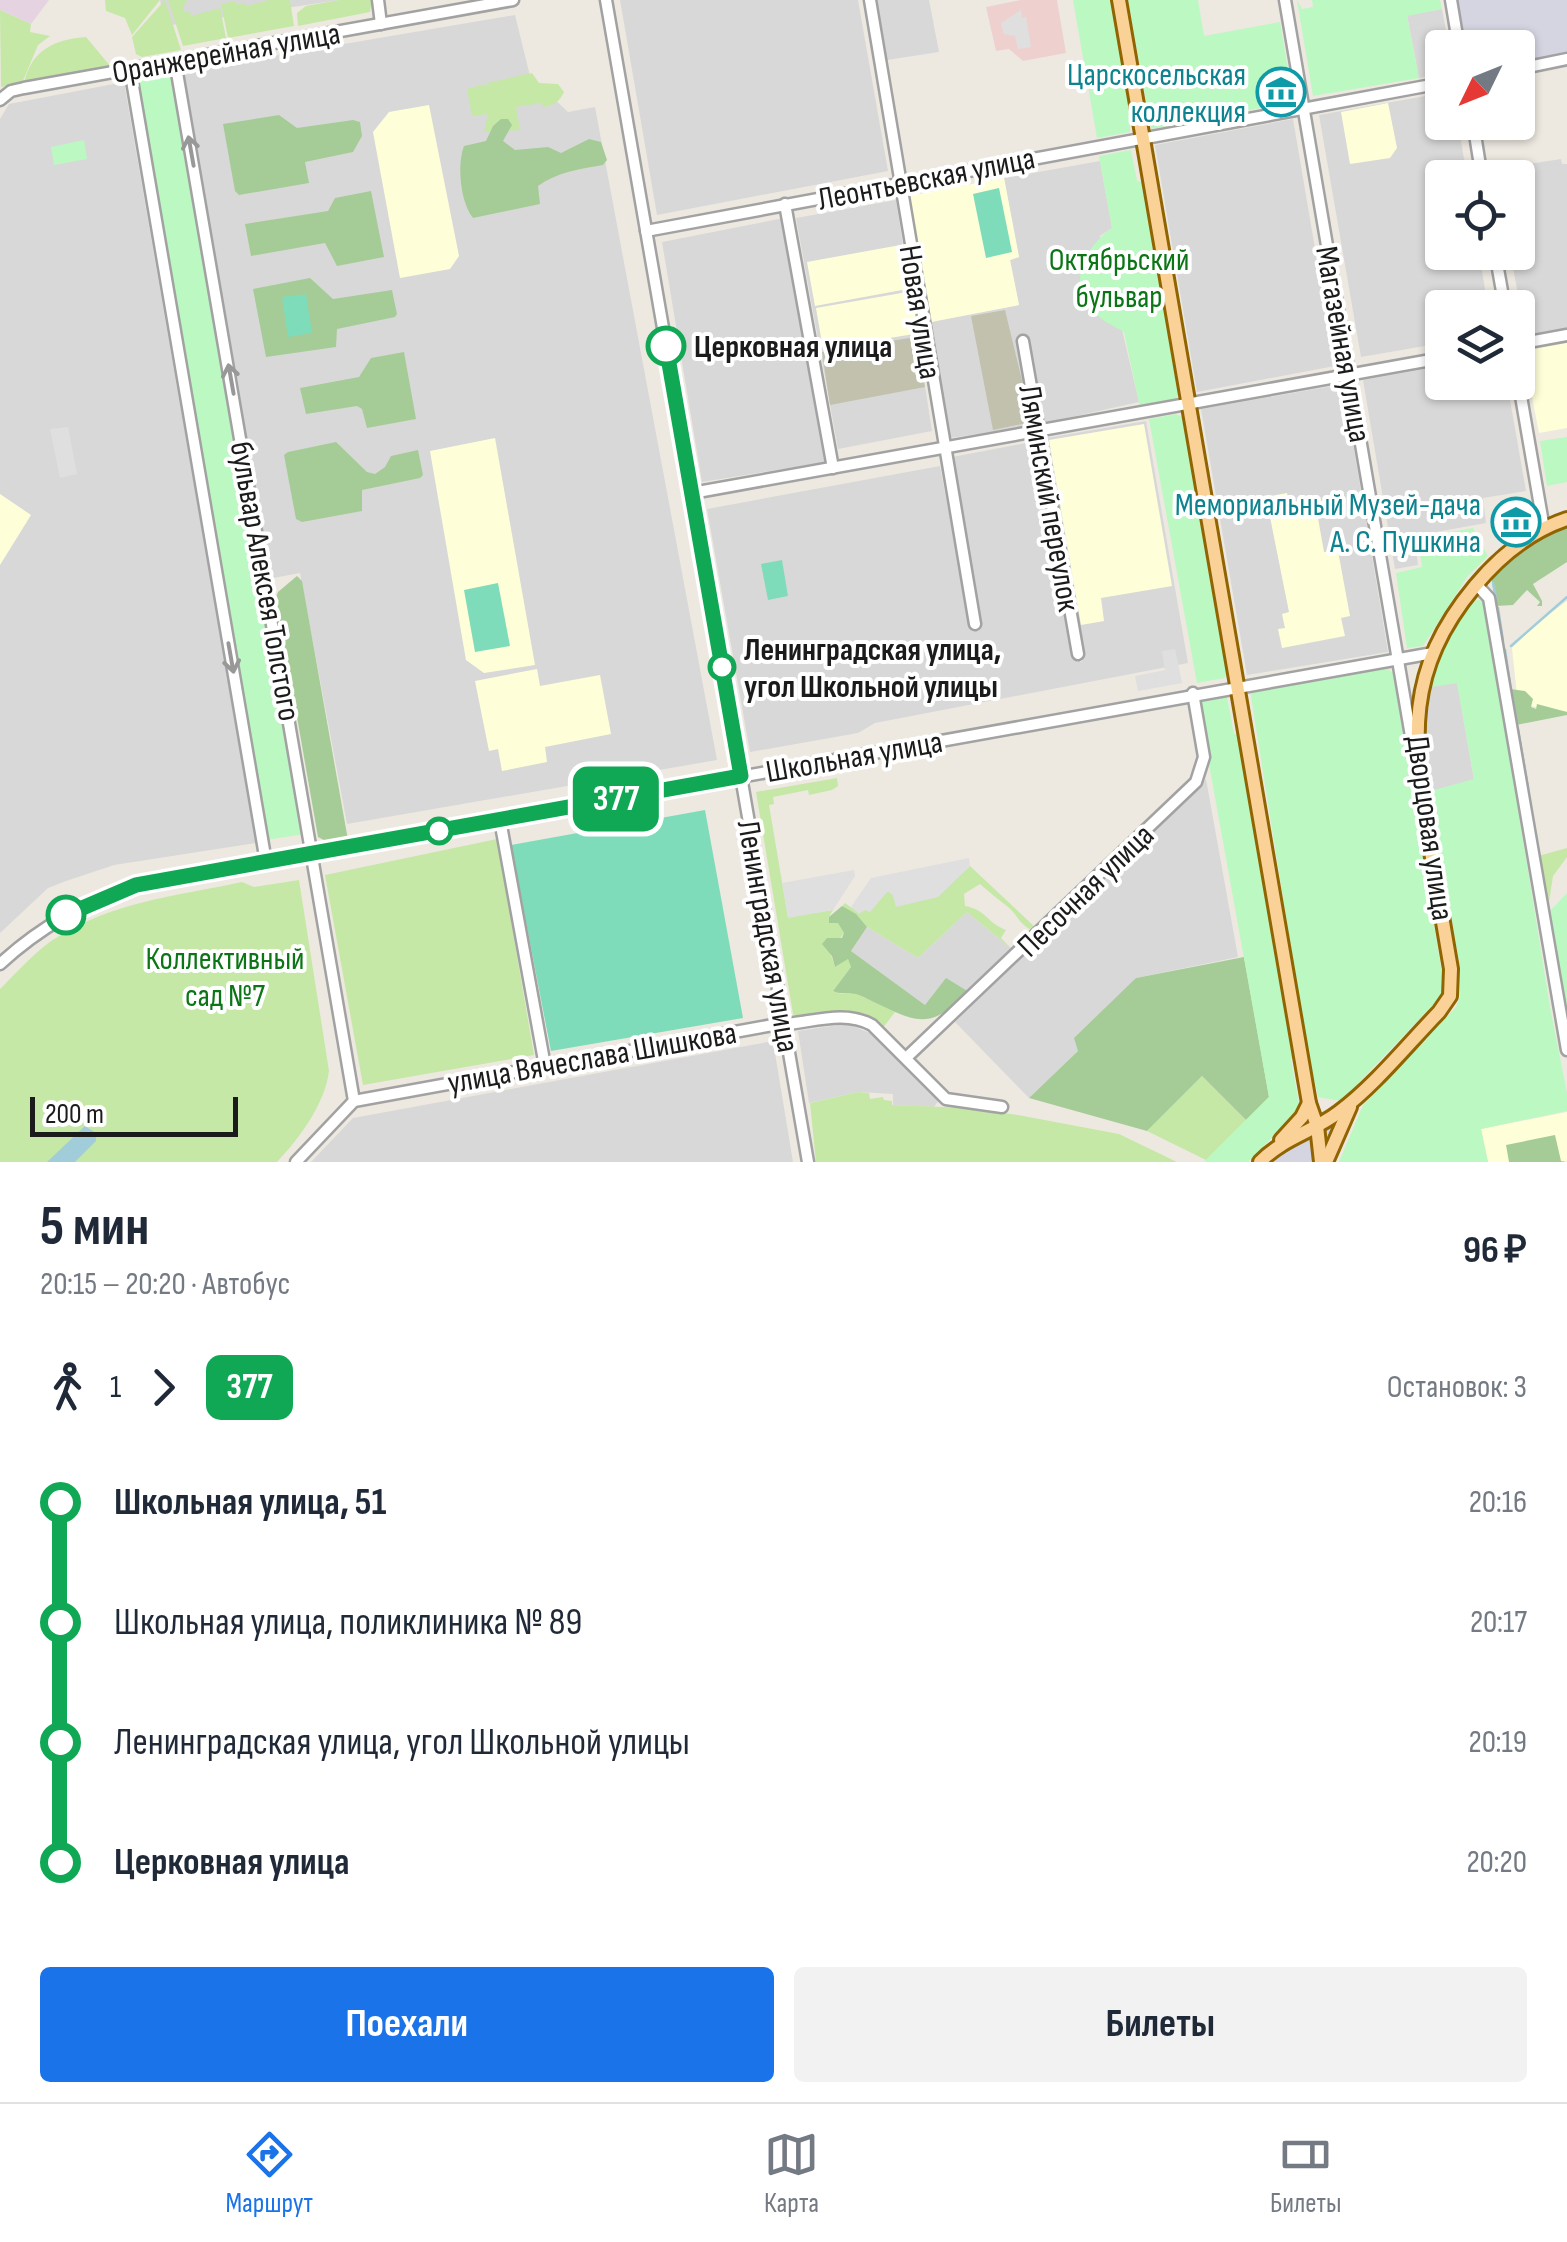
<!DOCTYPE html>
<html lang="ru">
<meta charset="utf-8">
<style>
:root{--surface:#fff;--page:#f2f2f3;--text:#1f2937;--muted:#747a83;--line:#e0e1e3;--accent:#1a73e8}
body{margin:0;font-family:"Sofia Sans Condensed",sans-serif;background:var(--page);color:var(--text);height:100vh;display:flex;flex-direction:column;font-size:38px;white-space:nowrap}
*{box-sizing:border-box;margin:0}
p{font-size:32px;color:var(--muted)}
.icon{flex:none;width:55px;height:55px;fill:none;stroke:currentColor;stroke-width:2;stroke-linecap:round;stroke-linejoin:round}
.map{position:relative;height:1162px;overflow:hidden}
.panel{display:flex;flex-direction:column;background:var(--surface);flex:1}
.panel>*{flex:none}
.badge{padding:0 20px;border-radius:15px;font-size:35px;line-height:65px}
.needle{width:65px;rotate:227deg}
.tools{position:absolute;left:1425px;top:30px;display:grid;gap:20px}
.tools a{display:grid;place-items:center;width:110px;height:110px;border-radius:10px;background:var(--surface);box-shadow:0 2px 8px #0004;font-size:50px}
.scale{position:absolute;left:30px;bottom:25px;width:208px;box-sizing:border-box;padding-left:10px;border:5px solid #1b1b1b;border-top:0;font-size:28px;line-height:35px;white-space:nowrap;color:#1b1b1b;-webkit-text-stroke:8px #fff;paint-order:stroke}
.map>.badge{position:absolute;translate:-50% -50%;box-shadow:0 0 0 5px #fff}
.legs{display:flex;align-items:center;gap:15px;height:110px;padding:0 40px;font-size:32px}
.legs p{margin-inline-start:auto}
.overview{display:flex;align-items:center;justify-content:space-between;height:170px;padding:0 40px}
h1{font-size:55px;font-weight:700;line-height:75px}
.button{display:flex;gap:20px;margin-top:auto;padding:20px 40px}
.button a{flex:1;height:115px;border-radius:10px;background:var(--accent);color:#fff;font-size:40px;font-weight:700;line-height:115px;text-align:center}
.button a+a{background:var(--page);color:var(--text)}
ul{padding:0 40px;list-style:none}
li{display:flex;align-items:center;gap:35px;height:120px;font-size:38px}
li i{display:grid;place-items:center;width:15px;height:100%;margin:0 12px;background:currentColor}
li i::after{content:'';width:25px;height:25px;margin:-12px;border:8px solid;border-radius:50%;background:var(--surface)}
li p{margin-inline-start:auto}
li:first-child i{background:linear-gradient(#0000 50%,currentColor 0)}
li:last-child i{background:linear-gradient(currentColor 50%,#0000 0)}
.tabs{display:flex;justify-content:space-around;align-items:center;height:140px;border-top:2px solid var(--line);background:var(--surface);font-size:28px;color:var(--muted)}
.tabs a{display:grid;justify-items:center;gap:5px}
.tabs .on{color:var(--accent)}
.map>svg:first-child{display:block}
</style>
<div class="map">
<svg width="1567" height="1162" viewBox="0 0 1567 1162">
<rect width="100%" height="100%" fill="#ede9e1"/>
<g fill="#d9d8d8">
<polygon points="160,0 340,0 165,26"/>
<polygon points="620,0 858,0 888,171 657,215"/>
<polygon points="877,0 929,0 939,52 887,60"/>
<polygon points="1442,9 1449,47 1442,48 1442,74 1419,78 1407,15"/>
<polygon points="515,15 530,76 568,112 595,107 717,760 347,824 300,573 268,579 184,71"/>
<polygon points="124,82 256,843 114,865 66,881 48,888 0,933 0,119 9,104"/>
<polygon points="1442,93 1442,122 1458,123 1467,177 1442,178 1442,252 1479,253 1488,307 1442,308 1442,343 1361,357 1319,115"/>
<polygon points="1293,119 1335,366 1197,392 1155,145"/>
<polygon points="1561,159 1562,164 1567,164 1567,332 1527,340 1510,253 1518,252 1518,192 1529,164"/>
<polygon points="1100,161 1112,228 1100,236 1139,402 1036,425 950,438 931,322 1019,305 1010,260 1019,257 1004,178"/>
<polygon points="896,200 932,431 838,449 796,218"/>
<polygon points="784,218 825,462 702,482 662,242"/>
<polygon points="1442,366 1442,382 1507,383 1526,491 1483,498 1486,523 1414,536 1418,565 1395,569 1363,380"/>
<polygon points="1338,385 1344,389 1388,652 1247,675 1201,409"/>
<polygon points="1146,421 1188,663 875,723 858,733 750,752 707,509 940,466 970,624 976,629 980,624 974,579 952,457 1037,441 1075,658 1081,662 1085,656 1046,438"/>
<polygon points="1457,682 1474,780 1431,791 1425,734 1431,687"/>
<polygon points="1206,779 1238,957 1136,978 1078,1051 1029,1098 955,1022"/>
<polygon points="967,912 1013,950 969,992 925,1005 851,951 867,927 918,958"/>
<polygon points="838,1025 850,1025 870,1033 938,1101 934,1107 893,1105 893,1094 858,1092 809,1103 798,1031"/>
<polygon points="773,1041 793,1162 311,1162 353,1118"/>
</g>
<polygon fill="#eed1cf" points="1021,0 1057,0 1066,53 1023,61 1009,49 996,51 986,7"/>
<polygon fill="#e6d3e2" points="0,0 49,0 31,24 0,10"/>
<g fill="#feffd8">
<polygon points="1388,103 1397,148 1390,158 1350,164 1341,112"/>
<polygon points="429,105 459,256 450,269 400,278 373,132 389,112"/>
<polygon points="1004,178 1019,257 1010,260 1019,305 931,322 909,196"/>
<polygon points="906,244 913,288 815,306 807,262"/>
<polygon points="913,291 920,333 823,349 816,308"/>
<polygon points="1567,343 1567,428 1539,433 1523,351"/>
<polygon points="1144,424 1172,586 1101,598 1104,621 1081,625 1049,440"/>
<polygon points="495,438 535,665 484,673 466,660 430,451"/>
<polygon points="1287,493 1291,511 1316,507 1324,552 1338,551 1350,616 1341,618 1345,636 1282,648 1278,629 1285,628 1282,614 1289,612 1266,497"/>
<polygon points="0,494 31,515 0,565"/>
<polygon points="1567,601 1567,712 1518,704 1512,648 1536,624"/>
<polygon points="537,669 540,686 600,675 611,734 545,747 547,762 502,771 498,749 489,751 475,681"/>
<polygon points="1567,1112 1567,1162 1488,1162 1481,1129"/>
</g>
<g fill="#c1c1ad">
<polygon points="1005,310 1032,422 993,430 971,316"/>
<polygon points="916,337 925,387 830,405 822,352"/>
</g>
<g fill="#c5e8a6">
<polygon points="105,0 160,0 132,35 125,18 106,11"/>
<polygon points="165,0 181,50 142,57 136,54 132,37"/>
<polygon points="168,0 188,0 183,6 184,12 190,12 191,16 220,8 226,38 183,46"/>
<polygon points="269,0 290,0 294,26 228,38 221,4 236,1 238,5 245,3 247,6"/>
<polygon points="339,0 372,0 370,12 298,26 297,13 306,6"/>
<polygon points="0,10 31,24 30,32 50,36 38,45 22,83 1,87"/>
<path d="M86 37 111 67 24 83C31 50 55 39 86 37Z"/>
<path d="M532 73 539 83 558 84 564 92C559 102 555 105 543 107L542 103 516 107 520 130 484 132 488 114 472 116 467 89 485 84 489 88 487 83Z"/>
<polygon points="837,778 838,786 832,790 809,795 808,790 773,797 774,804 769,805 788,917 833,910 829,917 838,922 844,933 830,952 835,967 849,958 851,967 833,991 841,994 855,993 895,1012 882,1029 850,1012 799,1019 793,1014 756,792"/>
<polygon points="497,839 534,1055 363,1085 325,875"/>
<polygon points="1567,848 1567,857 1553,876 1549,902 1545,904 1538,856"/>
<path d="M970 866 1036 928 1033 931C1016 922 1020 917 1008 907 998 899 990 893 980 884L964 894 965 906C987 910 987 923 1006 930L1001 938 1013 950 967 912 918 958 867 927 842 906 845 903 859 913 888 891 893 895 937 897Z"/>
<path d="M299 880 329 1071C325 1104 299 1139 277 1162H0V989C16 973 33 954 51 941 113 901 172 897 242 882L254 887Z"/>
<polygon points="1202,1076 1246,1120 1206,1160 1147,1131"/>
<polygon points="858,1092 869,1093 870,1099 883,1097 884,1100 892,1101 892,1105 968,1108 1018,1115 1119,1134 1177,1162 816,1162 810,1103"/>
</g>
<g fill="#a5cc96">
<polygon points="279,115 297,128 353,120 360,122 362,136 353,152 305,162 309,183 239,195 235,191 223,124"/>
<path d="M501 119H508L512 125 503 141 515 150 548 147 561 153 589 139 601 142 607 160 603 165C580 169 557 172 538 186L540 204 473 218C460 202 457 164 464 146L486 141 493 126Z"/>
<polygon points="371,191 384,257 337,266 325,243 251,256 245,224 328,211 335,198"/>
<polygon points="310,278 333,299 392,290 397,314 395,317 337,329 336,347 266,357 253,289"/>
<polygon points="404,352 416,419 367,428 362,409 357,406 306,414 300,388 359,377 371,358"/>
<polygon points="336,442 367,472 375,474 385,467 391,456 418,450 423,475 420,478 362,490 362,511 302,522 296,519 284,455 288,452"/>
<polygon points="1567,526 1567,562 1533,584 1542,601 1542,606 1537,606 1540,602 1527,590 1513,605 1496,606 1491,576 1527,547"/>
<polygon points="297,576 302,581 348,840 330,843 318,837 276,597 278,592"/>
<polygon points="1510,689 1525,691 1533,699 1531,707 1536,709 1537,704 1567,712 1567,715 1516,725"/>
<path d="M842 906 856 914 867 927 851 951 925 1005 946 978 969 992C932 1026 923 1026 878 1004 871 1001 863 996 856 994 847 992 842 995 833 991L851 967 848 959 835 967 832 956 822 944 827 938H842L844 933 838 923H829V917Z"/>
<polygon points="1244,957 1269,1097 1246,1120 1202,1076 1147,1131 1029,1098 1078,1051 1074,1038 1136,978"/>
<polygon points="1555,1135 1561,1161 1567,1162 1509,1162 1506,1145"/>
</g>
<g fill="#bcf8c2">
<polygon points="1073,0 1112,0 1134,122 1130,124 1130,132 1097,138"/>
<polygon points="1128,0 1198,0 1204,36 1280,22 1290,81 1267,86 1271,106 1151,129"/>
<polygon points="1297,0 1302,9 1313,7 1312,0 1440,0 1442,9 1407,16 1419,78 1313,96"/>
<polygon points="174,75 305,834 266,840 135,81"/>
<polygon points="84,140 87,159 54,165 51,147"/>
<path d="M1131 150 1137 181 1142 182 1178 394 1176 401 1140 408 1124 332C1116 327 1104 322 1097 315 1065 287 1083 248 1112 228L1099 156Z"/>
<polygon points="1176,414 1182,417 1228,674 1224,678 1197,683 1149,419"/>
<polygon points="1567,437 1567,482 1547,486 1540,441"/>
<polygon points="1473,528 1488,556 1467,577 1423,646 1407,648 1396,573 1422,567 1418,538"/>
<polygon points="1480,600 1485,604 1550,1007 1567,1093 1567,1111 1481,1129 1488,1162 1339,1162 1363,1105 1456,1007 1460,996 1460,969 1431,791 1474,779 1457,683 1431,687 1443,647 1470,601"/>
<polygon points="1386,667 1393,673 1444,986 1442,995 1431,1007 1341,1101 1318,1097 1315,1081 1312,1080 1250,690"/>
<polygon points="1227,697 1234,734 1238,734 1295,1057 1291,1059 1300,1109 1248,1162 1204,1162 1269,1097 1198,703"/>
<polygon points="1567,893 1567,1027 1549,919 1550,911"/>
</g>
<g fill="#7fdcba">
<polygon points="999,188 1012,252 986,258 973,194"/>
<polygon points="306,294 312,333 288,337 282,297"/>
<polygon points="782,560 788,596 768,600 761,564"/>
<polygon points="498,583 510,646 475,652 464,590"/>
<polygon points="705,810 743,1018 551,1051 511,845"/>
</g>
<g fill="#dfdfdf">
<polygon points="1021,10 1022,18 1026,17 1031,47 1018,49 1015,36 1004,34 1001,23"/>
<polygon points="68,427 77,474 60,478 50,429"/>
<polygon points="1175,649 1182,683 1138,691 1135,676 1165,670 1162,651"/>
<polygon points="969,858 970,866 938,897 896,907 893,895 888,891 870,912 865,910 859,914 851,907 871,878"/>
<polygon points="854,870 855,876 833,910 788,918 782,883"/>
</g>
<g fill="#d5d5e2">
<polygon points="1447,0 1567,0 1567,63 1518,72 1518,48 1456,47"/>
<polygon points="1302,1110 1325,1119 1340,1137 1330,1162 1250,1162"/>
</g>
<polygon fill="#a1cddb" points="85,1126 96,1133 96,1141 75,1162 47,1162"/>
<g fill="none" stroke-linecap="round" stroke-linejoin="round">
<g stroke="#a1cddb" stroke-width="2.5">
<polyline points="1493,583 1496,598"/>
<polyline points="1498,608 1503,641"/>
<polyline points="1511,646 1567,597"/>
<polyline points="1505,650 1510,685"/>
<polyline points="1511,691 1517,722"/>
<polyline points="1518,730 1528,788"/>
<polyline points="1529,796 1536,844"/>
</g>
<g stroke="#a2a2a2" stroke-width="15">
<g id="minor">
<polyline points="378,0 381,24"/>
<polyline points="606,0 808,1162"/>
<polyline points="870,0 975,624"/>
<polyline points="1285,0 1413,748"/>
<polyline points="1451,0 1459,48"/>
<polyline points="175,61 354,1101"/>
<polyline points="130,69 266,862"/>
<polyline points="1518,69 1567,59"/>
<polyline points="0,100 11,91 24,88 513,0"/>
<polyline points="1473,122 1482,178"/>
<polyline points="785,204 833,468"/>
<polyline points="646,231 1442,83"/>
<polyline points="1495,252 1505,308"/>
<polyline points="1023,341 1078,654"/>
<polyline points="1518,344 1567,335"/>
<polyline points="1518,379 1544,529"/>
<polyline points="692,493 1442,358"/>
<polyline points="1476,584 1489,598 1567,1050"/>
<polyline points="500,820 545,1066"/>
<path d="M0 964C40 927 84 902 136 885L1433 653"/>
<polyline points="906,1058 1196,782 1204,757 1193,693"/>
<path d="M296 1162 354 1101 773 1025C806 1025 842 1008 872 1025L946 1099 1002 1107"/>
</g>
</g>
<g stroke="#916402" stroke-width="18">
<g id="major">
<polyline points="1119,0 1309,1103 1317,1126 1321,1162"/>
<polyline points="1281,1140 1302,1117 1309,1103"/>
<path d="M1260 1162C1283 1138 1313 1132 1339 1112 1376 1084 1407 1045 1439 1012L1450 996 1451 969C1444 926 1436 883 1429 840 1412 740 1405 670 1475 586 1499 557 1531 531 1567 519"/>
<polyline points="1326,1162 1350,1107"/>
</g>
</g>
<use href="#minor" stroke="#fff" stroke-width="10"/>
<use href="#major" stroke="#fad298" stroke-width="12"/>
</g>
<defs><path id="oneway-shaft" d="M-6 0H5M1.5-3L5.5 0L1.5 3" fill="none" stroke-width="1.6" stroke-linecap="round" stroke-linejoin="round" transform="scale(2.5)"/></defs>
<g stroke="#989898">
<use href="#oneway-shaft" transform="translate(191 151) rotate(-100)"/>
<use href="#oneway-shaft" transform="translate(231 379) rotate(-100)"/>
<use href="#oneway-shaft" transform="translate(231 658) rotate(80)"/>
</g>
<g fill="none" stroke-linecap="round" stroke-linejoin="round">
<g stroke="#fff" stroke-width="22">
<polyline id="line-1" points="66,915 136,885 741,776 666,346"/>
</g>
<use href="#line-1" stroke="#10a855" stroke-width="15"/>
</g>
<defs>
<g id="museum-ring" transform="scale(2.5)"><circle r="9.5" fill="#fff" stroke="#0f9aa8" stroke-width="1.5"/><path d="M0-6L6-3V-2H-6V-3ZM-5-1h2V3h-2ZM-1-1h2V3h-2ZM3-1h2V3H3ZM-6 4H6V6H-6Z" fill="#0f9aa8"/></g>
</defs>
<g fill-rule="evenodd">
<use href="#museum-ring" x="1281" y="92"/>
<use href="#museum-ring" x="1516" y="522"/>
</g>
<g fill="#fff" stroke="#10a855" stroke-width="5">
<circle cx="666" cy="346" r="18"/>
<circle cx="722" cy="667" r="12"/>
<circle cx="439" cy="831" r="12"/>
<circle cx="66" cy="915" r="18"/>
</g>
<g text-anchor="middle" stroke-width="8" stroke-linejoin="round" paint-order="stroke">
<g font-size="32" fill="#1b1b1b" stroke="#fff">
<text transform="translate(226 52) rotate(-10)" y="11">Оранжерейная улица</text>
<text transform="translate(926 178) rotate(-11)" y="11">Леонтьевская улица</text>
<text transform="translate(921 312) rotate(81)" y="11">Новая улица</text>
<text transform="translate(1344 344) rotate(80)" y="11">Магазейная улица</text>
<text transform="translate(1050 498) rotate(80)" y="11">Ляминский переулок</text>
<text transform="translate(266 581) rotate(80)" y="11">бульвар Алексея Толстого</text>
<text transform="translate(854 756) rotate(-10)" y="11">Школьная улица</text>
<text transform="translate(1431 828) rotate(82)" y="11">Дворцовая улица</text>
<text transform="translate(1085 890) rotate(-44)" y="11">Песочная улица</text>
<text transform="translate(769 936) rotate(80)" y="11">Ленинградская улица</text>
<text transform="translate(592 1057) rotate(-10)" y="11">улица Вячеслава Шишкова</text>
</g>
<g font-size="32" fill="#0d838f" stroke="#fff" text-anchor="end">
<text x="1246" y="85">Царскосельская<tspan x="1246" dy="37">коллекция</tspan></text>
<text x="1481" y="515">Мемориальный Музей-дача<tspan x="1481" dy="37">А. С. Пушкина</tspan></text>
</g>
<g font-size="32" fill="#0c7617" stroke="#fff">
<text x="1119" y="270">Октябрьский<tspan x="1119" dy="37">бульвар</tspan></text>
<text x="225" y="969">Коллективный<tspan x="225" dy="37">сад №7</tspan></text>
</g>
<g font-size="32" font-weight="bold" fill="#1b1b1b" stroke="#fff" text-anchor="start">
<text x="694" y="357">Церковная улица</text>
<text x="744" y="660">Ленинградская улица,<tspan x="744" dy="37">угол Школьной улицы</tspan></text>
</g>
</g>
</svg>
<div class="tools">
<a><svg class="needle" viewBox="-14 -14 28 28"><path d="M0-13l5 13h-10z" fill="#e53935"/><path d="M0 13l5-13h-10z" fill="#747a83"/></svg></a>
<a><svg class="icon" aria-label="locate" viewBox="0 0 24 24"><circle cx="12" cy="12" r="6"/><path d="M12 2v4M12 18v4M2 12h4M18 12h4"/></svg></a>
<a><svg class="icon" aria-label="layers" viewBox="0 0 24 24"><path d="M12 4l9 5-9 5-9-5zM3 14l9 5 9-5"/></svg></a>
</div>
<div class="scale">200 m</div>
<b class="badge" style="left:616px;top:799px;background:#10a855;color:#fff">377</b>
</div>
<section class="panel">
<div class="overview"><div><h1>5 мин</h1><p>20:15 – 20:20 · Автобус</p></div><b>96 ₽</b></div>
<div class="legs"><svg class="icon" aria-label="walk" viewBox="0 0 24 24"><circle cx="13" cy="4" r="2"/><path d="M13 8l-2 6 4 7M11 14l-3 7M7 12l3-4h3l4 4"/></svg>1<svg class="icon" aria-label="forward" viewBox="0 0 24 24"><path d="M9 5l7 7-7 7"/></svg><b class="badge" style="background:#10a855;color:#fff">377</b><p>Остановок: 3</p></div>
<ul>
<li><i style="color:#10a855"></i><b>Школьная улица, 51</b><p>20:16</p></li>
<li><i style="color:#10a855"></i><span>Школьная улица, поликлиника № 89</span><p>20:17</p></li>
<li><i style="color:#10a855"></i><span>Ленинградская улица, угол Школьной улицы</span><p>20:19</p></li>
<li><i style="color:#10a855"></i><b>Церковная улица</b><p>20:20</p></li>
</ul>
<div class="button"><a>Поехали</a><a>Билеты</a></div>
</section>
<nav class="tabs">
<a class="on"><svg class="icon" aria-label="directions" viewBox="0 0 24 24"><path d="M12 3l9 9-9 9-9-9zM9 14v-3h6M13 9l2 2-2 2"/></svg>Маршрут</a>
<a><svg class="icon" aria-label="map" viewBox="0 0 24 24"><path d="M3 6l6-2 6 2 6-2v14l-6 2-6-2-6 2zM9 4v14M15 6v14"/></svg>Карта</a>
<a><svg class="icon" aria-label="tickets" viewBox="0 0 24 24"><path d="M3 7h18v10H3zM15 7v10"/></svg>Билеты</a>
</nav>
